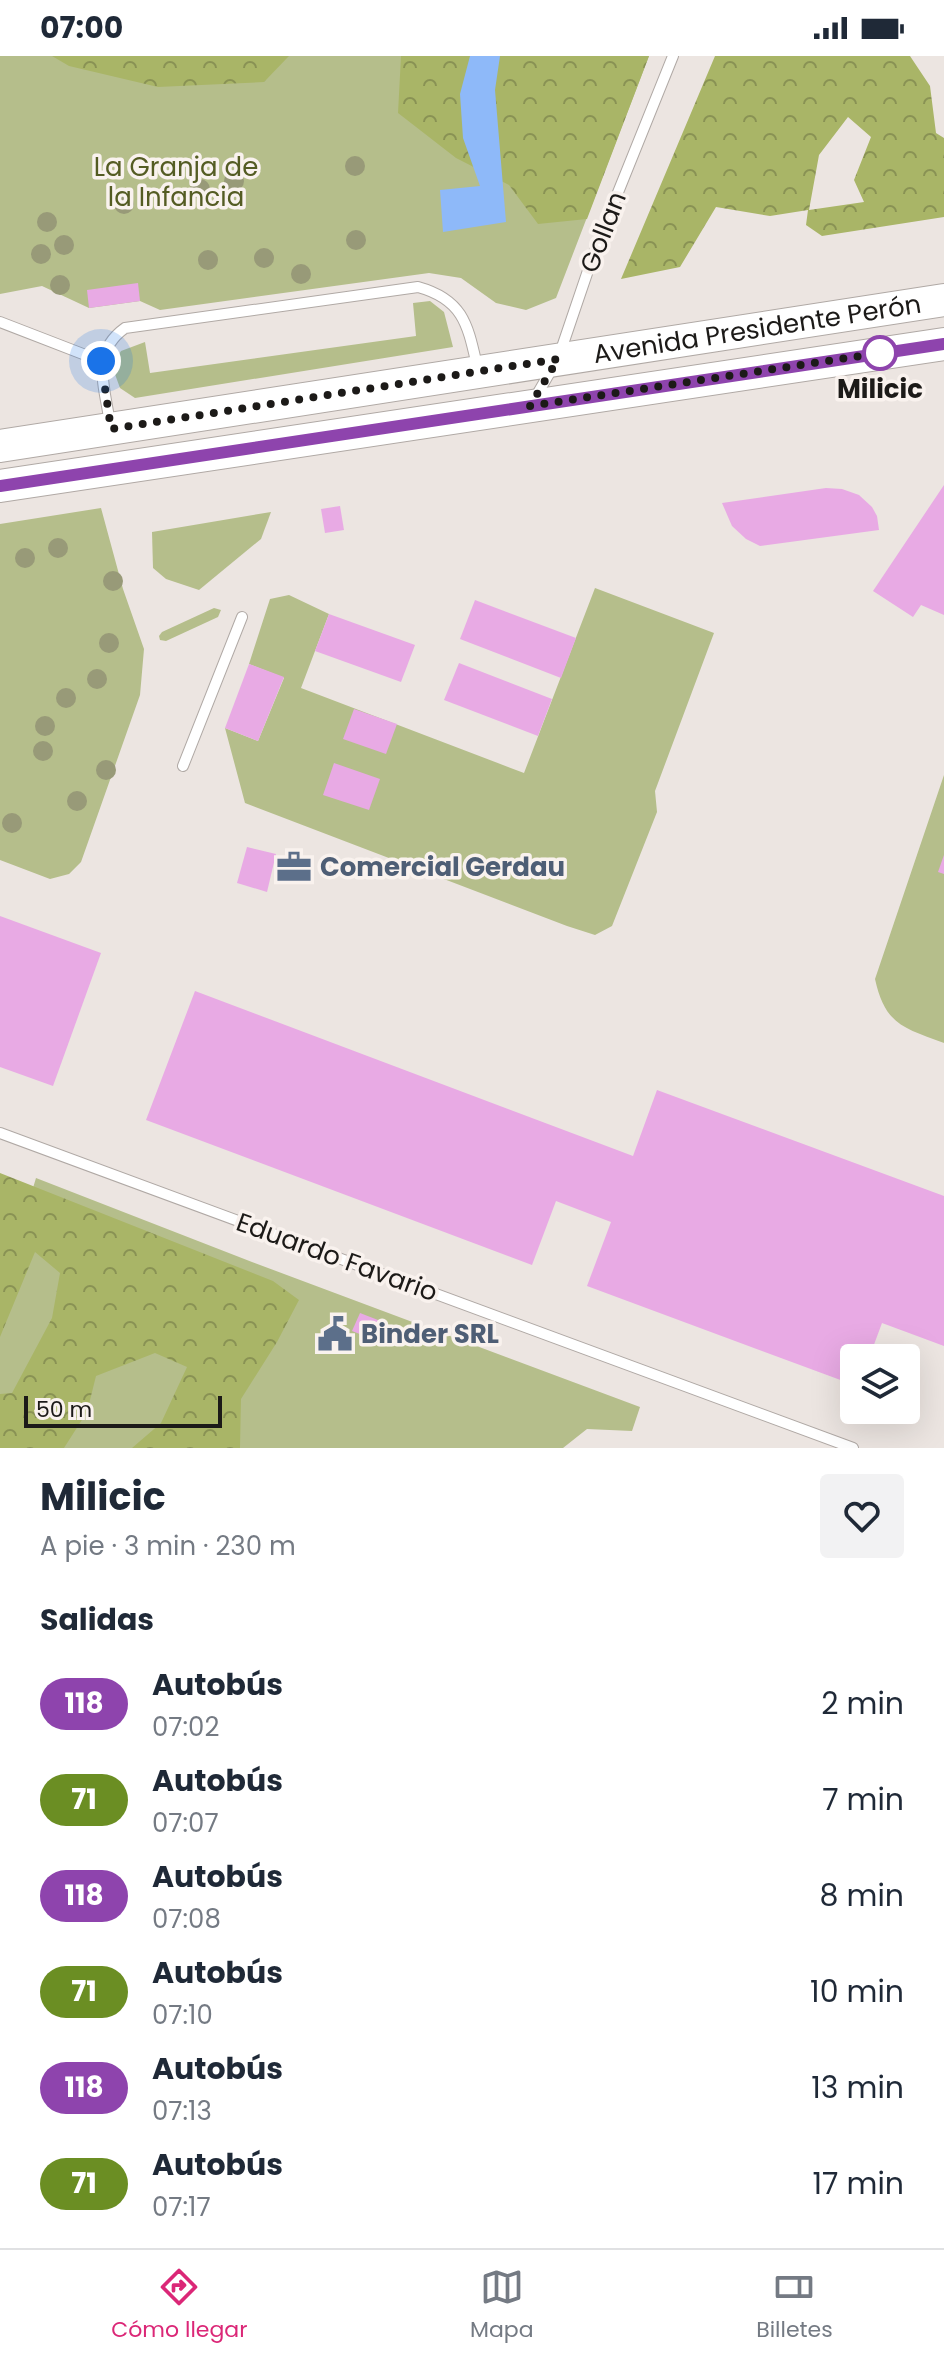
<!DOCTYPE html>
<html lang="es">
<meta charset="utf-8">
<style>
:root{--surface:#fff;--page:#f2f2f3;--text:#1f2937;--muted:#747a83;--line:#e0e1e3;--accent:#db2777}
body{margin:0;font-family:Poppins,sans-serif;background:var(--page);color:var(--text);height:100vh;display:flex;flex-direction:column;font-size:30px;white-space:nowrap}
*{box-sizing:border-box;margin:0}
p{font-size:26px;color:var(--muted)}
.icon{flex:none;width:44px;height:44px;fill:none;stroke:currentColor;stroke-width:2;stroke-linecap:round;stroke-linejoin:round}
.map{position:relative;height:1392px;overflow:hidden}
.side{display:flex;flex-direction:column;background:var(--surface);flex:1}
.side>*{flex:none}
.badge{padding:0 16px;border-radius:26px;font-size:28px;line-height:52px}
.fabs{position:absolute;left:840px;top:1288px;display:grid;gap:16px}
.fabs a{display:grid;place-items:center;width:80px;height:80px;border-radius:8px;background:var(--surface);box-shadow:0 8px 32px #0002;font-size:40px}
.scale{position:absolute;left:24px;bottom:20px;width:198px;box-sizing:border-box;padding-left:8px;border:4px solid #1c1a18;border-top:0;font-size:22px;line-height:28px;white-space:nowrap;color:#1c1a18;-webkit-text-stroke:6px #f9f2ee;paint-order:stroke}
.you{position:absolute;width:40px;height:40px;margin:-20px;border:6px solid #fff;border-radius:50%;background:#1a73e8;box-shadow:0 0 0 12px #1a73e833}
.map>.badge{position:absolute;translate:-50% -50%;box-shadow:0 0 0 4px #fff}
h2{padding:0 40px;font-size:30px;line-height:72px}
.round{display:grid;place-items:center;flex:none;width:84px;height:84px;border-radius:8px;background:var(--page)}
.summary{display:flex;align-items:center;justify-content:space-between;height:136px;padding:0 40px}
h1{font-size:38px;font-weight:700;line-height:60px}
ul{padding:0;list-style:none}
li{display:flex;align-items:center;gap:24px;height:96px;padding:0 40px}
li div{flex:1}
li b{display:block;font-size:30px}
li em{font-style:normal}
li .badge{min-width:88px;font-weight:700;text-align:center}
.status{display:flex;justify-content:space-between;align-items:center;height:56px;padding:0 40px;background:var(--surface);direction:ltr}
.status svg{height:22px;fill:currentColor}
.tabs{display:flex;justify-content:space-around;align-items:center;height:112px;border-top:2px solid var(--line);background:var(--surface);font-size:22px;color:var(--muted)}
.tabs a{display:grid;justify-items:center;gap:4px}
.tabs .on{color:var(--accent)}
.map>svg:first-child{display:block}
</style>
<div class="status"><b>07:00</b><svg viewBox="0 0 49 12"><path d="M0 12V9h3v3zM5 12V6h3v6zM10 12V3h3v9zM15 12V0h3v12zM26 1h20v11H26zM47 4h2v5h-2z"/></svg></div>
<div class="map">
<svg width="944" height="1392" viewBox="0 0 944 1392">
<defs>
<pattern id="forest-crowns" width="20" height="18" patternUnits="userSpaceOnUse" patternTransform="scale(2)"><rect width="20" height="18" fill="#a9b567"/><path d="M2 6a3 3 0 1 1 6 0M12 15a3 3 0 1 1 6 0" fill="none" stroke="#899254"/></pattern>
</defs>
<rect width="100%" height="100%" fill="#ece5e1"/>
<g fill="#b5be8b">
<polygon points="0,0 649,0 556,242 526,254 496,247 461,222 429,217 160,254 140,245 89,252 42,230 0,238"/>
<polygon points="430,245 444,256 453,291 135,342 120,332 112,310 121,295 145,286 150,317 416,280 413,247"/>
<polygon points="101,452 123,533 144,593 140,639 81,806 69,818 50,823 0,804 0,468"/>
<polygon points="271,456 261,483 199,534 166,523 153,512 152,476"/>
<polygon points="595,532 714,577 655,735 657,756 612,870 595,879 567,870 245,747 225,672 258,685 284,622 249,608 270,543 289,539 329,558 301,632 524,717"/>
<polygon points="214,552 221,554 218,561 166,585 160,584 159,580 162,576"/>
<path d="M944 719V987C904 972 885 969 875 923Z"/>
<polygon points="36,1122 252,1206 640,1351 632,1375 587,1373 563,1392 0,1392 0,1241"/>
</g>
<g fill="url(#forest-crowns)" fill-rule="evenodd">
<polygon points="52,0 289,0 264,26 158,31 69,10"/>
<polygon points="401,0 649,0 587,163 538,168 509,129 456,102 398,57"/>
<path d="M715 0H910L930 30 936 77 944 82V161L822 180 806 169 808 154 770 160 716 151 680 211 621 223ZM848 61 871 81 854 124 864 146 809 154 819 99Z"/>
<polygon points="0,1117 273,1225 299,1244 277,1286 241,1343 240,1392 132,1392 161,1367 187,1311 155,1297 96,1320 87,1356 64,1392 0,1392 0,1338 12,1337 52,1262 60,1217 35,1196 0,1281"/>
</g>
<polygon fill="#8eb9f9" points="470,0 500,0 495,34 506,166 443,176 440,134 480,130 463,82 460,38"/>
<g fill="#e8aae4">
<polygon points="138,227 140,245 89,252 87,234"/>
<polygon points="944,429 944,559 921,549 913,561 873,535"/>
<polygon points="826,432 842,433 859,439 872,451 877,460 879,474 760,490 746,483 732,470 722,447"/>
<polygon points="340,450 344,474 325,477 321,453"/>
<polygon points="475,544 576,582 561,622 460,583"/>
<polygon points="329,558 415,589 401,626 315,595"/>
<polygon points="459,607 552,643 538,680 444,644"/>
<polygon points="249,608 284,621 258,685 225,672"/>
<polygon points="354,653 397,668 386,698 343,683"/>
<polygon points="334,707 380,723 369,754 323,739"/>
<polygon points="247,791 276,798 267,836 237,827"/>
<polygon points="944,799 944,818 938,816"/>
<polygon points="0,860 101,897 53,1030 0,1011"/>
<polygon points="195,935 633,1100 657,1034 944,1140 944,1290 882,1267 869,1302 854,1302 854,1329 587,1230 611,1166 556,1145 532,1209 146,1064"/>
<polygon points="360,1257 378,1264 370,1282 352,1275"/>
</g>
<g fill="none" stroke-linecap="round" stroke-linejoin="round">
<g stroke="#b0a9a5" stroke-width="12">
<g id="lane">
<polyline points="0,266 101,305"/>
<polyline points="560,297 596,191 673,0"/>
<polyline points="535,342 553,311"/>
<path d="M110 368C105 331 90 297 125 272L418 231C465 244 468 271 478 314"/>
<polyline points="183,710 242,561"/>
<polyline points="0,1077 853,1392"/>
</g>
</g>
<g stroke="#b0a9a5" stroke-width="34">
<g id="primary">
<path id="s1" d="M0 390 944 244"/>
<polyline points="0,430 944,288"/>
</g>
</g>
<use href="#lane" stroke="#fff" stroke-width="10"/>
<use href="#primary" stroke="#fff" stroke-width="32"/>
</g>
<g fill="#989a78">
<circle cx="355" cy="110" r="10"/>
<circle cx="234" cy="125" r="10"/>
<circle cx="200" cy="133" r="10"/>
<circle cx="124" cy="148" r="10"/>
<circle cx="47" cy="166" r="10"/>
<circle cx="356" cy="184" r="10"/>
<circle cx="64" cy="189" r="10"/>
<circle cx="41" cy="198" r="10"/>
<circle cx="264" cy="202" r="10"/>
<circle cx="208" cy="204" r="10"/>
<circle cx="301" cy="218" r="10"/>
<circle cx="60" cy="229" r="10"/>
<circle cx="58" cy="492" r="10"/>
<circle cx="25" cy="502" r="10"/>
<circle cx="113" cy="525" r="10"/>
<circle cx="109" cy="587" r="10"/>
<circle cx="97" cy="623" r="10"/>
<circle cx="66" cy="642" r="10"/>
<circle cx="45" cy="670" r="10"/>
<circle cx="43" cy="695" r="10"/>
<circle cx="106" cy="714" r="10"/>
<circle cx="77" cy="745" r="10"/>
<circle cx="12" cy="767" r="10"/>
</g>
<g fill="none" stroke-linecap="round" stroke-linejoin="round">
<g stroke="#fff" stroke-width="18">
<polyline id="line" points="0,430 944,288"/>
</g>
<use href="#line" stroke="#8e44ad" stroke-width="12"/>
<polyline stroke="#1c1a18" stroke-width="8" stroke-dasharray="0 14.4" points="101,305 111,373 558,303 530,350 880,297"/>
</g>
<defs>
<g id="office-bare" transform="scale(2.76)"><path d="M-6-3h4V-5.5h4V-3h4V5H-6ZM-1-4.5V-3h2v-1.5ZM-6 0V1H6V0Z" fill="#5c6f8a" stroke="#f9f2ee" stroke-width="2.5" paint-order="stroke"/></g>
<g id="civic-bare" transform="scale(2.76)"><path d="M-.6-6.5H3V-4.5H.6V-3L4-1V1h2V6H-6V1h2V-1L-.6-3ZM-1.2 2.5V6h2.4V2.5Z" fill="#5c6f8a" stroke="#f9f2ee" stroke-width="2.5" paint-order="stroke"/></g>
</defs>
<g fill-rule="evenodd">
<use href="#office-bare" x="294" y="811"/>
<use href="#civic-bare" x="335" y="1278"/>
</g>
<circle fill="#fff" stroke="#8e44ad" stroke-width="4" cx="880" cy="297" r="16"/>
<g text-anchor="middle" stroke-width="7" stroke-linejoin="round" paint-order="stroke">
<g font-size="26" fill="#545c23" stroke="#f9f2ee">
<text x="176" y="120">La Granja de<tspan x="176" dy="30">la Infancia</tspan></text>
</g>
<g font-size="26" fill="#1c1a18" stroke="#f9f2ee">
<text transform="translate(603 176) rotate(-69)" y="9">Gollan</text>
<text dy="9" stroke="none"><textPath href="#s1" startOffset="766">Avenida Presidente Perón</textPath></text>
<text transform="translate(337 1201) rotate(20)" y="9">Eduardo Favario</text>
</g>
<g font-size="26" font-weight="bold" fill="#1c1a18" stroke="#f9f2ee">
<text x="880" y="342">Milicic</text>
</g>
<g font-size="26" font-weight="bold" fill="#4e5e75" stroke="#f9f2ee" text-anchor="start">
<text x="320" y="820">Comercial Gerdau</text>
<text x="361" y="1287">Binder SRL</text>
</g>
</g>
</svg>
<div class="fabs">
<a><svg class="icon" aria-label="layers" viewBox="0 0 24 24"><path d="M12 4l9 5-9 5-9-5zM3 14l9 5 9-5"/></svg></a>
</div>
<div class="scale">50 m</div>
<div class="you" style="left:101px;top:305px"></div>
</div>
<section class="side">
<div class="summary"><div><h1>Milicic</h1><p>A pie · 3 min · 230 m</p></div><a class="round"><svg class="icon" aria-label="heart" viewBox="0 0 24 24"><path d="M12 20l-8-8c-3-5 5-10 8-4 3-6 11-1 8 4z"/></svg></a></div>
<h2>Salidas</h2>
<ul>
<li><span class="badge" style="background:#8e44ad;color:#fff">118</span><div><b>Autobús</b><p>07:02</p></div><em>2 min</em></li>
<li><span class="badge" style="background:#6b8e23;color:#fff">71</span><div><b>Autobús</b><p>07:07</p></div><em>7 min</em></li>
<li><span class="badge" style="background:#8e44ad;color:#fff">118</span><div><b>Autobús</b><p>07:08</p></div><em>8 min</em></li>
<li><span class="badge" style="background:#6b8e23;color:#fff">71</span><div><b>Autobús</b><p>07:10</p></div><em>10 min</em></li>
<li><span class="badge" style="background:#8e44ad;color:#fff">118</span><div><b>Autobús</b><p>07:13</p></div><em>13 min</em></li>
<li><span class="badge" style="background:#6b8e23;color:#fff">71</span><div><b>Autobús</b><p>07:17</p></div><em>17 min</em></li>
</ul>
</section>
<nav class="tabs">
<a class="on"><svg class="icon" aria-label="directions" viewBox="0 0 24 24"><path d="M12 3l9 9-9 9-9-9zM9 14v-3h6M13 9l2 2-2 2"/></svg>Cómo llegar</a>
<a><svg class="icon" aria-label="map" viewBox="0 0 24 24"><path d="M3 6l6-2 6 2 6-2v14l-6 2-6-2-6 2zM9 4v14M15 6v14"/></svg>Mapa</a>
<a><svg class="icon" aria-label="tickets" viewBox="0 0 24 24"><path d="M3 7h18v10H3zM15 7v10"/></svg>Billetes</a>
</nav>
